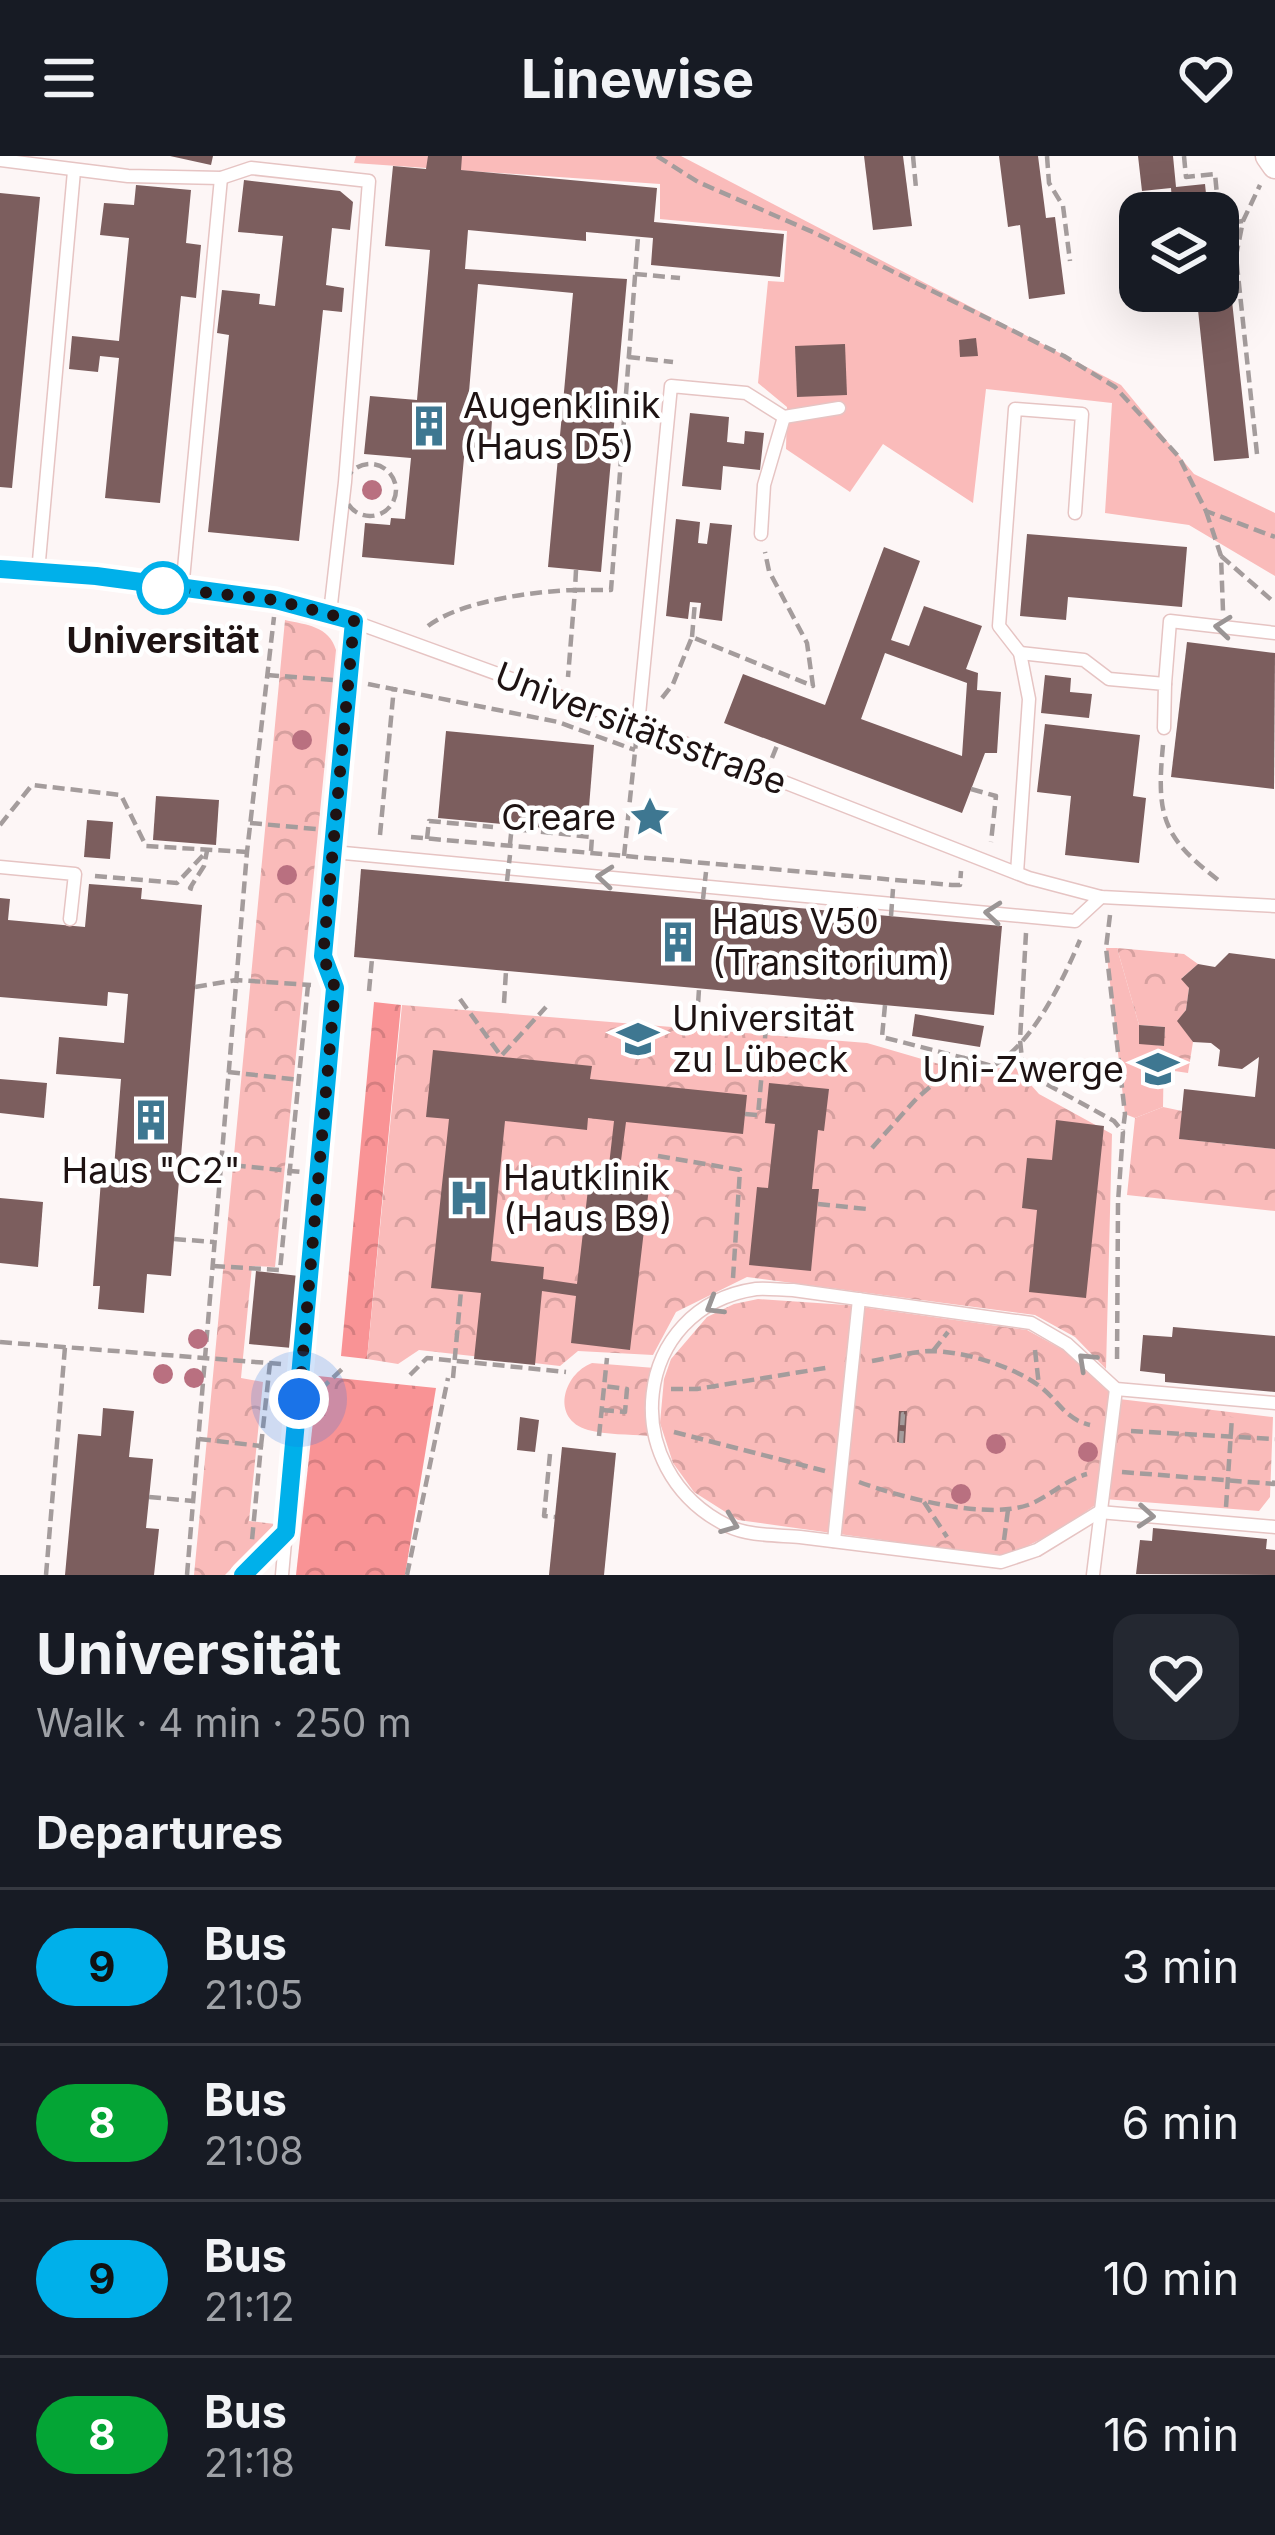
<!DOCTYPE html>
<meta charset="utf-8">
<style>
:root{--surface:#171b24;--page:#242831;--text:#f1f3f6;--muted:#9ea1a6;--line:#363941}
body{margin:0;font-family:Inter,sans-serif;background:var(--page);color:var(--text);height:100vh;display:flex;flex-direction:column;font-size:45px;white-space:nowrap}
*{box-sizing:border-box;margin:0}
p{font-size:39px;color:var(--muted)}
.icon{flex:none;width:66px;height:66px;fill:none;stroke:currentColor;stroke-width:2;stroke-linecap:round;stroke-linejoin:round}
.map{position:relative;height:1419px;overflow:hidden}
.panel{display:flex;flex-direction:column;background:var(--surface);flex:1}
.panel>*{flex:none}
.badge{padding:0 24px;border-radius:39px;font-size:42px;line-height:78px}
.fabs{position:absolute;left:1119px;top:36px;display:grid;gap:24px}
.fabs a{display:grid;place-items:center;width:120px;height:120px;border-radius:24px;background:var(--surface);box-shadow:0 12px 48px #0002;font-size:60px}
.you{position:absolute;width:60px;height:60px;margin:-30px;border:9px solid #fff;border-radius:50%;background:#1a73e8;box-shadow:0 0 0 18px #1a73e833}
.map>.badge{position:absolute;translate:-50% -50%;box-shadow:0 0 0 6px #fff}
h2{padding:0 36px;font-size:45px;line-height:108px}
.round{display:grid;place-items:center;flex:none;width:126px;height:126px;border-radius:24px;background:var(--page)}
.summary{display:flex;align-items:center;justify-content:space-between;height:204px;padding:0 36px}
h1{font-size:57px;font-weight:700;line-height:90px}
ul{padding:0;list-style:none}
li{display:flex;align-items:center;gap:36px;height:156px;padding:0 36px;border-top:3px solid var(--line)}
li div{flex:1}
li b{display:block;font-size:45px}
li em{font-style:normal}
li .badge{min-width:132px;font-weight:700;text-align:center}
header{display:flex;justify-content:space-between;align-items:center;height:156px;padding:0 36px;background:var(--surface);font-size:54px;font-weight:700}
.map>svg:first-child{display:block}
</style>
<header><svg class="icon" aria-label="menu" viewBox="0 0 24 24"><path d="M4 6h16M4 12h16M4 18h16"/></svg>Linewise<svg class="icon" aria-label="heart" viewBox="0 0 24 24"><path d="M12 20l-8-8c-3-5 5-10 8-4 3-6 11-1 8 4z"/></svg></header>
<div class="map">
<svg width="1275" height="1419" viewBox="0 0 1275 1419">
<defs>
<pattern id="forest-crowns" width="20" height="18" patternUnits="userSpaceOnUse" patternTransform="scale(3)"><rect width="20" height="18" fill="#f99395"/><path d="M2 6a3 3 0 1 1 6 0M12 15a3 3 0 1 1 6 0" fill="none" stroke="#d57e80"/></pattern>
<pattern id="park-crowns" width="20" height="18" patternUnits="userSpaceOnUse" patternTransform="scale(3)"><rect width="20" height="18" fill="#fabbba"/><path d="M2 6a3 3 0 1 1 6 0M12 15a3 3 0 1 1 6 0" fill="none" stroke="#d6a09f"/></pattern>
</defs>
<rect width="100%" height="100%" fill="#fdf6f6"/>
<g fill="#fabbba">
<polygon points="356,0 681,0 1121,229 1194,318 1275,357 1275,420 1189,369 1105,357 1112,247 986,233 973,347 883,288 850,336 786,293 787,251 758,227 768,125 784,126 787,75 660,63 660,28 354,7"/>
<polygon points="1106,792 1117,792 1139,869 1139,887 1164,890 1163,951 1135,962 1125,958"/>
</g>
<g fill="url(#forest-crowns)">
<polygon points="374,846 401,849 367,1203 341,1200"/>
<polygon points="318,1220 436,1232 405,1419 296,1419"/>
</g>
<g fill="url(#park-crowns)">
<path d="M285 464C307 469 329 470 336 494L275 1111 252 1110 241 1222 263 1226 249 1365 275 1368 225 1419H194Z"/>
<polygon points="1117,792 1184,798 1198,808 1182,822 1189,832 1186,854 1178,865 1193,886 1188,917 1161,913 1165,871 1139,869"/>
<polygon points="402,849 867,887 963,915 1015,911 1039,938 1112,978 1106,1213 1075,1181 1035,1159 747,1121 676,1156 653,1199 578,1195 560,1210 419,1194 398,1208 367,1203"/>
<polygon points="1163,951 1182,955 1180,983 1275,993 1275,1055 1127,1039 1135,962"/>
<polygon points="758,1143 847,1149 1027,1174 1069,1197 1119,1243 1273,1261 1270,1341 1259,1355 1104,1343 1058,1375 1005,1401 738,1364 694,1336 673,1307 660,1267 664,1223 671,1203 707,1161 734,1148"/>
<path d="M592 1207 655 1212 647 1249 648 1280C629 1278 606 1279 588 1274 550 1263 563 1218 592 1207Z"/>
</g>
<g fill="#7c5e5e" fill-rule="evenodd">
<polygon points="170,0 213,0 211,9"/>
<polygon points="428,0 462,0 461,14 657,32 654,66 784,78 780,121 651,109 653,82 586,76 586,85 468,74 465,113 627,123 601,416 548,411 573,137 478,128 468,248 493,250 490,293 465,291 454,409 362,401 365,367 390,369 391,362 405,363 411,302 364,298 370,240 417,244 430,94 385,90 393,10 426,13"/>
<polygon points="864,0 903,0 912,70 873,74"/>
<polygon points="999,0 1038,0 1046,62 1055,61 1065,138 1029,143 1020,69 1008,71"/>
<polygon points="1138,0 1173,0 1176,31 1205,28 1208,57 1173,57 1171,32 1142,35"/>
<polygon points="244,24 340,35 353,46 350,74 332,72 326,129 344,132 342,156 323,154 299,385 208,376 229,179 217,177 222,134 260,138 259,148 275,150 283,80 238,76"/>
<polygon points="136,29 191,34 186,87 201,89 196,142 181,140 160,347 105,342 119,202 100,200 98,216 69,213 72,180 119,185 129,82 100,79 104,47 134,49"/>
<polygon points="0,37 40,41 12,332 0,331"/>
<polygon points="1228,108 1249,302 1214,305 1196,135 1218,135 1218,109"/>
<polygon points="976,182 978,200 960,201 959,184"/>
<polygon points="845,188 847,239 797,241 795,190"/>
<polygon points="690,257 729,261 727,286 744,288 745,275 764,277 760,314 723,310 721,334 682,330"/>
<polygon points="676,363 700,366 698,387 707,388 710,367 732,369 722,465 699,462 701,447 690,446 688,463 666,460"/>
<polygon points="1027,378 1187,391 1182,451 1068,441 1066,464 1020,460"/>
<path d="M884 391 920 405 891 484 909 490 924 450 982 470 966 513 978 517 977 534 1001 536 997 597H985L962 657 724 567 743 518 825 549ZM885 497 967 527 962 600 861 563Z"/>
<polygon points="1187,486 1275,497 1274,633 1171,621"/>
<polygon points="1045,519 1071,522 1070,536 1092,538 1089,562 1041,557"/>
<polygon points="1045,568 1140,579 1133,640 1146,642 1139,707 1065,699 1071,640 1037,636"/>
<polygon points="446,575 594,589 587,676 438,662"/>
<polygon points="156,640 219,644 216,689 153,684"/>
<polygon points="87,664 113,666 110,703 84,701"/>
<polygon points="361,713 1002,770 994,859 354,801"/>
<polygon points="89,728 142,732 141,743 202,749 171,1120 147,1118 144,1157 98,1153 100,1130 93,1130 101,1024 113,1025 121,923 56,918 59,881 124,887 128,838 108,836 107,850 0,841 0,742 10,743 8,764 85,771"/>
<polygon points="1229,797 1275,803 1275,993 1179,983 1184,933 1255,941 1259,901 1242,913 1218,910 1220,894 1211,887 1193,886 1177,865 1186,854 1189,832 1181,823 1198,808 1215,811"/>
<polygon points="915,858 984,870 980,891 912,880"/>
<polygon points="1139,869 1165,871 1164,890 1139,888"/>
<path d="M433 894 592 910 590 923 747 939 743 978 626 966 619 1020 650 1023 630 1194 571 1187 576 1140 542 1135 535 1209 474 1203 481 1137 431 1132 449 963 426 961ZM588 962 614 965 608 1018 590 1016 577 1128 543 1123 544 1111 491 1105 505 965 587 974Z"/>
<polygon points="0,923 47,927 44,962 0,957"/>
<polygon points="769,927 829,933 824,975 818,974 812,1033 819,1033 811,1115 749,1109 757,1031 768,1032 775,968 765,967"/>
<polygon points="1056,964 1104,970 1086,1142 1029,1136 1037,1054 1022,1052 1027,1002 1052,1004"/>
<polygon points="0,1042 43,1046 38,1111 0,1107"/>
<polygon points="256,1115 299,1120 292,1192 249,1188"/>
<polygon points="1173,1171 1275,1180 1275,1236 1165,1226 1165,1218 1140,1215 1143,1179 1172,1181"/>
<polygon points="103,1252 134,1255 129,1301 153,1303 146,1372 159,1373 154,1419 65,1419 78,1278 101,1280"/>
<polygon points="899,1255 907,1255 905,1287 897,1286"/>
<polygon points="520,1261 539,1264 535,1296 517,1294"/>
<polygon points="562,1291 616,1297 604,1419 549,1419"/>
<polygon points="1153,1372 1267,1383 1266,1393 1275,1394 1275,1419 1136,1418 1140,1384 1152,1385"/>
</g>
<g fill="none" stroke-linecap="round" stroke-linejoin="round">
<g stroke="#e6c4c3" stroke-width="15">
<g id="service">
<polyline points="0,4 128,20 221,22 251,12 369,25 345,326 330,457"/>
<polyline points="761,378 764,329 784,261"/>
<polyline points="0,413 96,420 276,444 330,457 638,569 1029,722 1101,741 1275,750"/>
<polyline points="38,416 74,15"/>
<polyline points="182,434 221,22"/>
<polyline points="1020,497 1084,504 1109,523 1165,528 1164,572"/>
<polyline points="1165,528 1170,465 1275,477"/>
<polyline points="638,569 671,230 746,237 784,261 839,252"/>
<polyline points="333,696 1075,765 1101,741"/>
<polyline points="0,711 75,718 70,763"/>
<polyline points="1017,717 1029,543 1020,497 999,470 1015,253 1082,258 1075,357"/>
<path d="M1275 1247 1116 1233 1067 1188 1031 1167 793 1134C781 1134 768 1132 756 1133 632 1151 614 1314 728 1370 748 1380 778 1379 800 1381 867 1389 934 1398 1001 1406L1037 1394 1099 1356 1275 1371"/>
<polyline points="834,1385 859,1143"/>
<polyline points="243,1419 286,1376"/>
<polyline points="282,1419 335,832 324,800 354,465"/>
<polyline points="1093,1419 1116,1233"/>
</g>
</g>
<g stroke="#e6c4c3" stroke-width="27">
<polyline id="minor" points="1268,0 1275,10"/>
</g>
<g stroke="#a49c9c" stroke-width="4.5" stroke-dasharray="12 6" stroke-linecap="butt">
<polyline points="657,0 698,26 815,77 1064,200 1115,231 1179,301 1206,355 1275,381"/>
<polyline points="913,0 916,32"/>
<polyline points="1047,0 1049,27 1063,50 1070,105"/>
<polyline points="1184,0 1186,21 1215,18 1223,101 1236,100"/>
<polyline points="1220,68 1243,65"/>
<polyline points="635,118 680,122"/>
<polyline points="628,201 673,206"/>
<polyline points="1257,298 1236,100 1243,65 1260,29"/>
<circle cx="370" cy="334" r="26"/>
<polyline points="1206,355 1221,400 1223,455"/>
<polyline points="1221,400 1275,447"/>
<polyline points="576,414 575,434 611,434 638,81"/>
<path d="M428 470C460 445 535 435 575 434L568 521"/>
<polyline points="692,481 695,446"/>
<polyline points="267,519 333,524"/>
<polyline points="368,528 558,566 635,594"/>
<polyline points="662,542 673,528 692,481 813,530 807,487 769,415 765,396"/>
<path d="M1163 589C1156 662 1163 682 1222 727"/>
<polyline points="772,602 778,587"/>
<polyline points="971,633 996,640 991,686"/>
<polyline points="250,667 316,673"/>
<polyline points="0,669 32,629 121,639 146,690 247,696"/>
<polyline points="523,674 592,681 591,695"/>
<polyline points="380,679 394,531"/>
<polyline points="411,681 952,729 960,729 961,715"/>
<polyline points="427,683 429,665 493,671"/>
<polyline points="510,688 512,669"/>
<polyline points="624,700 636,586"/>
<polyline points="95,720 177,727 207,695"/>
<polyline points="193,733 190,732 204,710 207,695"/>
<polyline points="1110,759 1106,792 1125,958 1123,974"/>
<polyline points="1026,777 1020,884 1022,903 1041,925 1114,965 1123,976 1118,1046 1117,1209"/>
<polyline points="195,831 236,824 311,829"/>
<polyline points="369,835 372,803"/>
<polyline points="460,843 501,900 546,851"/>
<polyline points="504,847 506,815"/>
<polyline points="885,849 882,881 964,902"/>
<polyline points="697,864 699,833"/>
<polyline points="228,916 300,924"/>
<polyline points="745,958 758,959 766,871"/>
<path d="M872 992 917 942 964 902 992 910C1032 890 1063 824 1080 784"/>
<polyline points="658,1000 740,1014 733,1122"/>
<polyline points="180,1004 301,1016"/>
<polyline points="818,1048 867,1053"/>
<polyline points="174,1083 214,1086"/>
<polyline points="213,1110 280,1114 308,829"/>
<polyline points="0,1186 281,1208"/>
<polyline points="1035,1194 1039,1230"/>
<polyline points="933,1195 948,1176"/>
<path d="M872 1205C890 1202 910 1196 929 1195 963 1195 1010 1209 1038 1229 1058 1243 1064 1263 1090 1269"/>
<polyline points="410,1219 427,1202 566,1216"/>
<polyline points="453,1222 461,1135"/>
<polyline points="671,1233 697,1233 831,1211"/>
<polyline points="320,1234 342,1213"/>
<polyline points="602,1254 625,1256 627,1233 604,1230"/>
<polyline points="1131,1275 1275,1283"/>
<polyline points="674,1276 825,1315"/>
<polyline points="599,1280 607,1202"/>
<polyline points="199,1283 261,1290 252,1384"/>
<polyline points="901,1287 903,1258 907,1258"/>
<polyline points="261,1290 270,1207"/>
<polyline points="550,1298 544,1360 555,1361"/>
<polyline points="1122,1316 1274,1328 1275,1319"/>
<path d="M859 1326C899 1341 986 1364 1028 1349 1049 1341 1065 1324 1087 1318"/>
<polyline points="149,1341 193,1345"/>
<polyline points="924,1346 947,1381"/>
<polyline points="1226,1351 1232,1261"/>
<polyline points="1004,1384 1008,1354"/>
<polyline points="46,1419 65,1191"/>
<polyline points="187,1419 247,696 274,461"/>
<polyline points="407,1419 448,1222"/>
</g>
<use href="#service" stroke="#fff" stroke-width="12"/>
<use href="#minor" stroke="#fff" stroke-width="24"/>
<g stroke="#a49c9c" stroke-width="4.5" stroke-dasharray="12 6" stroke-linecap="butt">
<polyline points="507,725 510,699"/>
<polyline points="703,743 706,716"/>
<polyline points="891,760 893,733"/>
</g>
</g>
<g fill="#b97080">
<circle cx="372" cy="334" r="10"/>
<circle cx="302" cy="584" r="10"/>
<circle cx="287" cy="719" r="10"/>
<circle cx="198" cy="1183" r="10"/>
<circle cx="163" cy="1218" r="10"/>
<circle cx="194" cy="1222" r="10"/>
<circle cx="996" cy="1288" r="10"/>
<circle cx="1088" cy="1296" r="10"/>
<circle cx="961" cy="1338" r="10"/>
</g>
<defs><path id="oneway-chevron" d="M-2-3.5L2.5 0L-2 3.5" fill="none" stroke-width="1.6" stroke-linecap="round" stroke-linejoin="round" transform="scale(3)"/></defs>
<g stroke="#9a9595">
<use href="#oneway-chevron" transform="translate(1223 471) rotate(-174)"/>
<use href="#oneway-chevron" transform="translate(605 721) rotate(-175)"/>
<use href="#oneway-chevron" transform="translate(993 757) rotate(-175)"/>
<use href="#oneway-chevron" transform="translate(714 1150) rotate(149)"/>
<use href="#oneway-chevron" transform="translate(1086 1205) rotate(-137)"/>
<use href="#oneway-chevron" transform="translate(1146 1360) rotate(4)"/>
<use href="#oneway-chevron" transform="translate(730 1368) rotate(21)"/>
</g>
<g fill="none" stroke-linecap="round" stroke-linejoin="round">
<g stroke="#fff" stroke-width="27">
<polyline id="line" points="0,413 96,420 276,444 354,465 323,800 335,832 286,1376 243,1419"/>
</g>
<use href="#line" stroke="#00b0ea" stroke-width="18"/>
<polyline stroke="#1e1313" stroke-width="12" stroke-dasharray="0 21.6" points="163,432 276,444 354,465 323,800 335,832 299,1243"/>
</g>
<defs>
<g id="building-bare" transform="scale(3.24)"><path d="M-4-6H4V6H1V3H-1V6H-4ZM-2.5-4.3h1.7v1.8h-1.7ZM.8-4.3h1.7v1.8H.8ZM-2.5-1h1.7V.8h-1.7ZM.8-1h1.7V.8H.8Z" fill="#3e7791" stroke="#fff" stroke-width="2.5" paint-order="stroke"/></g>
<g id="sight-bare" transform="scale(3.24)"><path d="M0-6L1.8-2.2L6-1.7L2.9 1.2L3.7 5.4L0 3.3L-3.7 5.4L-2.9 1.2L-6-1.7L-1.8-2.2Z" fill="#3e7791" stroke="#fff" stroke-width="2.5" paint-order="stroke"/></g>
<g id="university-bare" transform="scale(3.24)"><path d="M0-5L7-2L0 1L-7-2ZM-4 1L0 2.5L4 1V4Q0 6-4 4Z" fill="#3e7791" stroke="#fff" stroke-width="2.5" paint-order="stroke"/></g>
<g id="school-bare" transform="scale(3.24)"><path d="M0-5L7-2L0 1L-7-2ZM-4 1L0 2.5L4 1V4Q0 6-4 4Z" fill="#3e7791" stroke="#fff" stroke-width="2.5" paint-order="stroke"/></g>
<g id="hospital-bare" transform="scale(3.24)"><path d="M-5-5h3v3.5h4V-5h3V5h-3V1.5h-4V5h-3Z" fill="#3e7791" stroke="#fff" stroke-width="2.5" paint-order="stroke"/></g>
</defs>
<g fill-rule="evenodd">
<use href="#building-bare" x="429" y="270"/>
<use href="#sight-bare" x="650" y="661"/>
<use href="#building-bare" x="678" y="786"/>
<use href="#university-bare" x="638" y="883"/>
<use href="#school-bare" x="1158" y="913"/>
<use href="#building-bare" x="151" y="964"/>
<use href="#hospital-bare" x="469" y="1042"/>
</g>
<circle fill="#fff" stroke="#00b0ea" stroke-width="6" cx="163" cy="432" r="24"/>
<g text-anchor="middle" stroke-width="9" stroke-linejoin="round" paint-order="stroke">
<g font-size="36" fill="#1e1313" stroke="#fff" text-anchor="start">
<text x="463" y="262">Augenklinik<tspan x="463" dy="41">(Haus D5)</tspan></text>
<text x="616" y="674" text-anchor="end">Creare</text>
<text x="712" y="778">Haus V50<tspan x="712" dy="41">(Transitorium)</tspan></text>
<text x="672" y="875">Universität<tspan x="672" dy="41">zu Lübeck</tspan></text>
<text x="1124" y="926" text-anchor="end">Uni-Zwerge</text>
<text x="151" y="1027" text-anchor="middle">Haus "C2"</text>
<text x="503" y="1034">Hautklinik<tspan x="503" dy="41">(Haus B9)</tspan></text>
</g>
<g font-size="36" font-weight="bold" fill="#1e1313" stroke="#fff">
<text x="163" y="497">Universität</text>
</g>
<g font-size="36" fill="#1e1313" stroke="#fff">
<text transform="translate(641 572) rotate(21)" y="13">Universitätsstraße</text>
</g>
</g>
</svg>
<div class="fabs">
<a><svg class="icon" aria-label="layers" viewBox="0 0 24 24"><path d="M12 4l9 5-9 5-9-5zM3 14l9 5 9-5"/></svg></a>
</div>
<div class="you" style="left:299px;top:1243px"></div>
</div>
<section class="panel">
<div class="summary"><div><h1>Universität</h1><p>Walk · 4 min · 250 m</p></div><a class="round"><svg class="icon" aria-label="heart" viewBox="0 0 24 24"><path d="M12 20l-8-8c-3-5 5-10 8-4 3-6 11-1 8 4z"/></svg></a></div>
<h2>Departures</h2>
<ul>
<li><span class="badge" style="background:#00b0ea;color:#111">9</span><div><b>Bus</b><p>21:05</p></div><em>3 min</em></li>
<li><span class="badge" style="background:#04a535;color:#fff">8</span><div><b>Bus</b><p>21:08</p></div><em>6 min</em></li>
<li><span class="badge" style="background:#00b0ea;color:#111">9</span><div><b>Bus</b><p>21:12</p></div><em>10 min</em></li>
<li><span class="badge" style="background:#04a535;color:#fff">8</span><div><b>Bus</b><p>21:18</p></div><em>16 min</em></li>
</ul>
</section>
